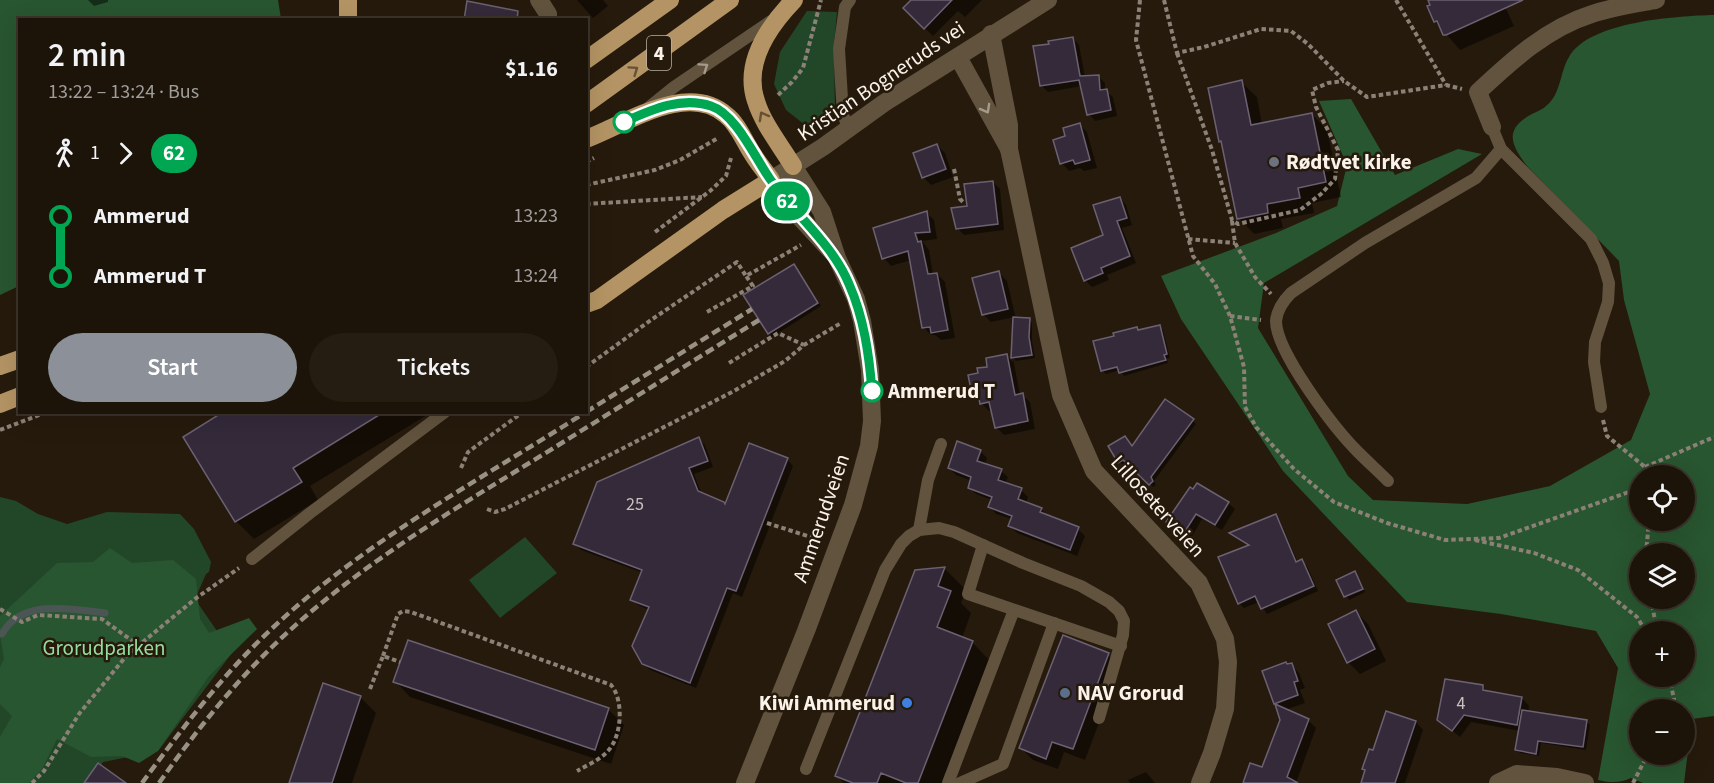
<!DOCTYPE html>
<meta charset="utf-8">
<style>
:root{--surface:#1c1409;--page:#251d12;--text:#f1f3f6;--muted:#a09e9c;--line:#3a332a;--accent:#8c9099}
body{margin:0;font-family:"Source Sans 3",sans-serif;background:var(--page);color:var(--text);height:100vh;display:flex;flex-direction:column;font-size:22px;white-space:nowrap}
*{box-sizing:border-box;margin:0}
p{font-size:20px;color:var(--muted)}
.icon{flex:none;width:33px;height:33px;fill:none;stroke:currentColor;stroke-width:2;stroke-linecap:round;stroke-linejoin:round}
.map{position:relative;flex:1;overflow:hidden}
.details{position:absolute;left:18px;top:18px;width:570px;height:396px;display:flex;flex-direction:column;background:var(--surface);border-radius:0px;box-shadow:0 6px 24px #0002,0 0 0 2px var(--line)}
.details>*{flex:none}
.badge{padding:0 12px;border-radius:20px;font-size:21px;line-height:39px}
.controls{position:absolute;left:1629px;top:465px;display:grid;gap:12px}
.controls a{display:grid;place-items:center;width:66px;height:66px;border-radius:50%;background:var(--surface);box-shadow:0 6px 24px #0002,0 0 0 2px var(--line);font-size:30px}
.map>.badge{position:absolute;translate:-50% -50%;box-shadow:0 0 0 3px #fff}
.legs{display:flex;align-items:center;gap:9px;height:66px;padding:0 30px;font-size:20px}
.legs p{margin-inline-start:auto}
.summary{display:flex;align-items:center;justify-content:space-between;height:102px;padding:0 30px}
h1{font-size:33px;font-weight:600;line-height:45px}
.cta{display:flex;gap:12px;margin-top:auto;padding:12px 30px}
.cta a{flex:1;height:69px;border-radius:36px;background:var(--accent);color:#fff;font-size:24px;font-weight:600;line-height:69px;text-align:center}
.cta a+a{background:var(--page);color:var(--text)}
ul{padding:0 30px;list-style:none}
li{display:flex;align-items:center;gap:21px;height:60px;font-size:22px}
li i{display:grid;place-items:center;width:9px;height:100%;margin:0 8px;background:currentColor}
li i::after{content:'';width:15px;height:15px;margin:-8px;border:4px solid;border-radius:50%;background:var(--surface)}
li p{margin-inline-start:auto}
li:first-child i{background:linear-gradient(#0000 50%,currentColor 0)}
li:last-child i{background:linear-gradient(currentColor 50%,#0000 0)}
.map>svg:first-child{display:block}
</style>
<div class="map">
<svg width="1714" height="783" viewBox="0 0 1714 783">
<rect width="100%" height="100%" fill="#261a0c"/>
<g fill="#224728">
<polygon points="807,11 837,12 834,44 835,113 821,121 805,125 786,110 774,84 780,52"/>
<polygon points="0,497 16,501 38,514 67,524 107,512 180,514 194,529 211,562 209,572 206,574 195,599 232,653 158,751 103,762 88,783 0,783"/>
<polygon points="525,537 557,573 500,618 469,580"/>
</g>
<g fill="#285630" fill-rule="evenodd">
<polygon points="0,0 278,0 281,19 20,20 19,286 0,295"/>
<path d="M1714 15V716L1692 719 1684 783H1643L1631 778C1621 783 1610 783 1598 780L1618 668 1596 631 1501 614 1407 602 1283 471 1181 319 1161 276 1276 233 1337 206 1347 165 1319 101 1351 99 1395 175 1458 149 1482 154 1264 283 1258 328 1348 476 1373 500 1467 504 1550 486 1631 440 1650 394 1624 300 1619 261 1527 166C1511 145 1504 130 1530 115 1535 112 1542 110 1546 106 1561 95 1560 71 1569 57 1589 21 1678 16 1714 15ZM1640 476H1684V520H1640ZM1640 554H1684V598H1640ZM1640 632H1684V676H1640ZM1640 710H1684V754H1640Z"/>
<polygon points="110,548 132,563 173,560 196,579 200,619 209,633 249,618 257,629 209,676 158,751 139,763 122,756 91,757 57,739 42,769 29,783 0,783 0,737 12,716 0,704 0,667 4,659 0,634 0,616 57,563 93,562"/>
</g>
<g fill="#0007">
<polygon points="88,0 108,0 108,2 94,6"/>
<polygon points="577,0 603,0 608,6 593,18"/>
<polygon points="912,0 982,0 965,17 958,11 933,36 905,8"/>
<polygon points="1429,0 1502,0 1514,26 1460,50 1435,21"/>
<polygon points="1073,38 1079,45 1085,77 1098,76 1105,83 1105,91 1113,97 1117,116 1095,121 1089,114 1082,86 1048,92 1041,85"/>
<polygon points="1241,82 1257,97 1262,125 1312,114 1327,130 1341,197 1312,203 1314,213 1281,219 1283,228 1254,234 1239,218 1224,144 1220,141"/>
<polygon points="1080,125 1087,132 1097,168 1084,171 1080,168 1069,171 1062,163 1067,137"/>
<polygon points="937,145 945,153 953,177 931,185 923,177"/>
<polygon points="993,182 1000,189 1004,230 964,235 957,228 968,208"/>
<polygon points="1120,198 1126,205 1132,225 1122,228 1136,263 1107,275 1109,280 1092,287 1085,280"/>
<polygon points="926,212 934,220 937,239 922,241 929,250 933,275 937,274 945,282 955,338 941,340 935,335 931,335 923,327 911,260 891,266 884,258"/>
<polygon points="794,265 821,306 772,337 769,333"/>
<polygon points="999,273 1007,281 1016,319 1029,319 1032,323 1032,341 1035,358 1016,361 1013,358 1020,395 1022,395 1030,402 1035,429 1004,435 996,427 993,410 989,411 973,394 980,374 1006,355 1013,362 1015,317 991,322 983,314"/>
<polygon points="1159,326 1163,330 1170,358 1167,358 1168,363 1124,376 1120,370 1106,374 1102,370 1116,337 1137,328 1140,331"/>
<polygon points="226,412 426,412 427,415 310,486 318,500 254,539 236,521"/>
<polygon points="1193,421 1196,424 1154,481 1156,485 1153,487 1128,463 1123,465 1120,462 1125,438 1133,447"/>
<polygon points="699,439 705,445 713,467 694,474 702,495 726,505 787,459 793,466 742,597 733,593 696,688 650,670 643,663 649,610 638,605 632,599 643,573 581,550 575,544"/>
<polygon points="980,451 987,458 985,464 1001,471 1008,477 1005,484 1021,490 1028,497 1026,503 1041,509 1048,516 1078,529 1085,536 1077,556 1017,533 1010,526 1012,519 996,514 990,507 992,500 976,494 969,487 972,481 956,475 949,468"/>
<polygon points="1228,503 1235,509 1222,530 1202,519 1191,538 1168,522"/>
<polygon points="1275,515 1280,521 1298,563 1302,561 1307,566 1318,591 1267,614 1259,602 1244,608 1239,603 1250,546 1232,534"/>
<polygon points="945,569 966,590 961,603 971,613 962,638 972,642 993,664 947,783 844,783 837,776 916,572"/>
<polygon points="1355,573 1365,592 1349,600 1338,580"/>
<polygon points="1356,612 1368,624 1386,661 1360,674 1348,662"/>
<polygon points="1108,655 1120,667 1085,760 1064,752 1058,769 1033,760 1021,748"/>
<polygon points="1291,665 1299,673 1305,688 1300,690 1305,703 1285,710 1308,720 1316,728 1296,783 1244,783 1263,769 1282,720 1282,709 1276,703"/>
<polygon points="395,681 608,709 624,725 611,764 410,697"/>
<polygon points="1483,687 1489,693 1522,698 1529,706 1528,713 1586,721 1590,725 1586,750 1541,743 1539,756 1520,753 1517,750 1520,731 1471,722 1460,737 1439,720"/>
<polygon points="360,697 376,713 352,783 290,783"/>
<polygon points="1416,722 1423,730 1405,783 1365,783 1374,752"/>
<polygon points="1146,772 1155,783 1130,783 1128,780"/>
</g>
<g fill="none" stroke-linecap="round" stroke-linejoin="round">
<path stroke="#4b5654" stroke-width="7" d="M0 634H2C22 598 71 609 105 613"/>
</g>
<g fill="#342a3a" stroke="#6c6173" stroke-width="1.5">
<polygon points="911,0 952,0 924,29 903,8"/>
<polygon points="1428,0 1523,0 1446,35 1443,35 1437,21 1434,22 1427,6 1430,5"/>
<polygon points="467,1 518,11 517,20 464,20"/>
<polygon points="1073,37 1080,76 1099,75 1100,90 1107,89 1111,110 1087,115 1079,80 1040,86 1033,46 1049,44 1048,41"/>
<polygon points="1242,80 1251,125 1312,113 1326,182 1298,188 1300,198 1267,204 1268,213 1237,219 1221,141 1219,142 1208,88"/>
<polygon points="1080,123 1090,160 1075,164 1073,160 1060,164 1053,140 1065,136 1063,128"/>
<polygon points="937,144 946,169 922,178 913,153"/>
<polygon points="993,181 998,224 956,229 951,208 967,206 964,184"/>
<polygon points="1120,197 1127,218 1117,221 1130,256 1101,268 1103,273 1084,281 1071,248 1103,235 1093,205"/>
<polygon points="927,211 930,232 915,233 918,242 921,241 928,274 937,273 948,330 931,333 930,327 922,328 908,251 882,259 873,228"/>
<polygon points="794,264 818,303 768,334 743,295"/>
<polygon points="999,271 1008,309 982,315 972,278"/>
<polygon points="1013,317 1030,318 1029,337 1032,355 1011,358"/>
<polygon points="1160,325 1167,354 1164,355 1166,360 1119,373 1117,367 1101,371 1093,341 1114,336 1113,333 1137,327 1138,330"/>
<polygon points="1007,354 1015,395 1023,393 1028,421 995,428 989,402 980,404 978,394 972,395 968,375 978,373 977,368 987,367 986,358"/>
<polygon points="1165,399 1194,419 1151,477 1153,481 1149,485 1123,460 1118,463 1108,446 1125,436 1132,446"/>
<polygon points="223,412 384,412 293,468 302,482 235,522 183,437"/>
<polygon points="699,437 708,461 689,468 698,491 724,502 725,504 749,443 788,458 736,591 727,588 690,683 642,664 632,646 649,607 630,600 642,570 573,544 597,482"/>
<polygon points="957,441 981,450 977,461 1002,469 998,480 1022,488 1018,499 1042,508 1040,512 1079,527 1070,550 1008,526 1012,516 988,507 992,497 968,488 971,477 948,468"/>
<polygon points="1197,483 1229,502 1215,525 1196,514 1184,533 1166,522 1190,487 1193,489"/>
<polygon points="1276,514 1296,562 1302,559 1314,586 1261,609 1255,596 1238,604 1218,557 1249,545 1229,533"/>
<polygon points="945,567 938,586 951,591 937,627 973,641 918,783 906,783 881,773 877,783 853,783 835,776 915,570"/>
<polygon points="1355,571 1363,589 1344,597 1336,580"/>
<polygon points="1356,610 1375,649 1347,663 1328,624"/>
<polygon points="1063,635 1109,653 1073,749 1052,742 1046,759 1019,748"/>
<polygon points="408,640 609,708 595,750 393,682"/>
<polygon points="1286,662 1287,664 1292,663 1298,681 1294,682 1298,695 1274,704 1262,671"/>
<polygon points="1445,679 1483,685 1483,690 1522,697 1517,725 1464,715 1452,731 1437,720"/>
<polygon points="323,683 361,696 332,783 289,783"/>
<polygon points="1275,704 1309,719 1287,777 1298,783 1243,783 1250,763 1262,767 1280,720"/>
<polygon points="1522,710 1587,720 1583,747 1538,741 1536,754 1515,750"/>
<polygon points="1386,711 1416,721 1395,783 1361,783 1365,770 1362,769 1369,749 1373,750"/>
<polygon points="98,763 126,783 84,783"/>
</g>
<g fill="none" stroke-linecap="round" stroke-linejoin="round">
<g stroke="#8b8176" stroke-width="4" stroke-dasharray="4.5 3" stroke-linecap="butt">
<polyline points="1140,0 1136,40 1193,256 1215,284 1230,316 1244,367 1245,407 1256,427 1294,469 1334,502 1387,523 1445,540 1499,538 1640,488"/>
<polyline points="1164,0 1177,53 1204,47 1261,29 1291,31 1308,44 1344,81 1367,97 1446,85 1462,89"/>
<polyline points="1396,0 1446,85"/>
<polyline points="1177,53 1212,150 1232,220 1238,224 1300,210 1321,194 1335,179 1338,150 1316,107 1312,90 1328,83 1344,81"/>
<polyline points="778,95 792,82 803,68 821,0"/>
<polyline points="586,162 594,158"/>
<polyline points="954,169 960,199 964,203"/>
<polyline points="586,185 655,170 680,160 718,138"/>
<polyline points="586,204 702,197"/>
<polyline points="1232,221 1235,243 1255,277 1271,294"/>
<polyline points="655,232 710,191 726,176 731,158"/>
<polyline points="1188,239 1235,243"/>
<polyline points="707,312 753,286 746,276"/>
<polyline points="1230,316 1261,320"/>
<polyline points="729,363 778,333 804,345"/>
<polyline points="586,367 651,320 737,262 746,276 801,245"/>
<polyline points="1603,420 1607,436 1645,467 1648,476"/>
<polyline points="0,430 47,412"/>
<polyline points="1645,467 1714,437"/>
<polyline points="461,468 468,452 523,412"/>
<polyline points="487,509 495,512 505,509 734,391 785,361 804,345 841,323"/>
<polyline points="767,523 820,540"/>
<polyline points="1475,540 1534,553 1578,570 1637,617 1646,632"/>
<polyline points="1646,554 1649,520"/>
<polyline points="1651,598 1657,632"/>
<polyline points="0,609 22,622 38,615 102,619 138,645"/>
<path d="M383 656 398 614 403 611 411 612 611 685C624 700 622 736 608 751 600 760 587 765 577 771"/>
<polyline points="1669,676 1674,699 1670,710"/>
<polyline points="370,689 383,656 400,662"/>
<polyline points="32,783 44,771 79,714 127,655 195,599 239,568"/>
<polyline points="1633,783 1648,754"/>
</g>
<g stroke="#61533e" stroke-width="12">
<polyline points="648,108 674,87 771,21"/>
<polyline points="1492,127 1501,149 1591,239 1603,263 1609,283 1608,302 1595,342 1594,362 1601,407"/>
<polyline points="849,129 843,115 839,49 845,7 850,0"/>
<path d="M1388 481C1378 471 1368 462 1358 452 1335 429 1276 352 1276 321 1277 309 1283 301 1291 293L1365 243 1476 178 1501 149"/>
<polyline points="919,530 928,480 941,444"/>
<polyline points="983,545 968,594 1121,646"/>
<polyline points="252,559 310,513 445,412"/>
<polyline points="806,769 885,570 901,544 909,536 919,530 939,528 954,532 1023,563 1081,586 1109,602 1119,611 1124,621 1123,635 1099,718"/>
<polyline points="948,783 1014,610"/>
<polyline points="960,783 1003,764 1054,623"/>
</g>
<g stroke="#61533e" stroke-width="18">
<polyline points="539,0 548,14 548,20"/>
<polyline points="958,57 1009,149 1009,125 991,34"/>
<path d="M1492 127 1478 92C1511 61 1547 28 1592 14 1613 7 1634 4 1656 0"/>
<polyline points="1009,149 1061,395 1094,471 1199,583 1225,639 1228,662 1225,709 1212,753 1200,783"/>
<polyline points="771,180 823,147 884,103 1048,0"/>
<polyline points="1498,783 1517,774 1557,777 1585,783"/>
</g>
<g stroke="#61533e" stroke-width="18">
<polyline points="771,180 795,212 832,252"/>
<polyline points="745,783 806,631 853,505 869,446 872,421 870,370 862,321 856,299 837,258 822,212 793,166"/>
</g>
<g stroke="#b49464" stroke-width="18">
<polyline points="348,20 348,0"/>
<polyline points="586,60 670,0"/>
<polyline points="586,104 730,0"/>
<path d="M586 139C626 124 687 81 726 115 738 124 744 141 752 153 758 163 765 171 771 180L723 210 597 300 586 304"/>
<path d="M793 166C781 146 763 124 756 101 743 63 769 26 794 0"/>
<polyline points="0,366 20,359"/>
<polyline points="0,404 20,396"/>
</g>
<g stroke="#9a9185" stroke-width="4.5" stroke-dasharray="9 4.5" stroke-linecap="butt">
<polyline points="586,412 752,309"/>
<path d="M142 783C179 733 216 683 261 639 356 546 475 483 586 412"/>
<path d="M159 783C193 735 230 688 272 647 348 573 441 517 531 462 607 415 683 367 759 320"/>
</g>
</g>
<defs><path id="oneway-chevron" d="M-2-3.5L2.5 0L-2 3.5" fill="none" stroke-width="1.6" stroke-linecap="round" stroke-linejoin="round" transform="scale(1.5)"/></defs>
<g stroke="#a69b8b">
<use href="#oneway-chevron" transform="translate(704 67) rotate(-34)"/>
<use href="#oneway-chevron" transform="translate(986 109) rotate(61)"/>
</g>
<g stroke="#665134">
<use href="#oneway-chevron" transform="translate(634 70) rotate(-35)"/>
<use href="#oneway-chevron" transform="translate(763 116) rotate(-119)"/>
</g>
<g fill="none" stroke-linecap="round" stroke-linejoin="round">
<g stroke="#fff" stroke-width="14">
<path id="line-1" d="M624 122C651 110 681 96 711 106 736 114 755 158 770 179 795 215 832 243 849 284 864 318 869 354 872 391"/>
</g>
<use href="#line-1" stroke="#00a651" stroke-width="9"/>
</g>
<g fill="#fff" stroke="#00a651" stroke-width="3">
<circle cx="624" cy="122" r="10"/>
<circle cx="872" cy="391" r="10"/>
</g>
<circle fill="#6b7280" stroke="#261a0c" stroke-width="2" cx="1274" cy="162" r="6"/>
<circle fill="#5c6f8a" stroke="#261a0c" stroke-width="2" cx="1065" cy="693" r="6"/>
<circle fill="#3f7fe0" stroke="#261a0c" stroke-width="2" cx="907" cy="703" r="6"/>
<g text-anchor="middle" stroke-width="5" stroke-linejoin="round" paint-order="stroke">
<g font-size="18" fill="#c9c1be">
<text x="635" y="510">25</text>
<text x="1461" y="709">4</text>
</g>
<rect fill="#261a0c" stroke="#bbb2a7" stroke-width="1.5" x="647" y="36" width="24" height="34" rx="4.5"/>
<g font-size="20" font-weight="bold" fill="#fbf3ea">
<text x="659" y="60">4</text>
</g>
<g font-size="21" fill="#fbf3ea" stroke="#261a0c">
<text transform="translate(881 81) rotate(-34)" y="7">Kristian Bogneruds vei</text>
<text transform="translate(1158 506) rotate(48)" y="7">Lilloseterveien</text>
<text transform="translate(821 518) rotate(-71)" y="7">Ammerudveien</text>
</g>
<g font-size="21" font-weight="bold" fill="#fbf3ea" stroke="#261a0c" text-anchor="start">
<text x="1286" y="169">Rødtvet kirke</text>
<text x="1077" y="700">NAV Grorud</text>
<text x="895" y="710" text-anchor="end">Kiwi Ammerud</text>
</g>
<g font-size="21" font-weight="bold" fill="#fbf3ea" stroke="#261a0c" text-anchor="start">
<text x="888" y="398">Ammerud T</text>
</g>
<g font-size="21" fill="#96dda0" stroke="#261a0c">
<text x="104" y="655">Grorudparken</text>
</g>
</g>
</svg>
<div class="controls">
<a><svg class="icon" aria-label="locate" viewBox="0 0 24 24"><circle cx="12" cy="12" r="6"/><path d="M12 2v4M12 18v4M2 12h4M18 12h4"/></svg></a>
<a><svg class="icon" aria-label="layers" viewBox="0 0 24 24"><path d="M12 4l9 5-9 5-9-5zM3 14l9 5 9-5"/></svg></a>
<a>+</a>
<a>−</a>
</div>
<b class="badge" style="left:787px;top:201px;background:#00a651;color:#fff">62</b>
<section class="details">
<div class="summary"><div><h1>2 min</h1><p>13:22 – 13:24 · Bus</p></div><b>$1.16</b></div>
<div class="legs"><svg class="icon" aria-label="walk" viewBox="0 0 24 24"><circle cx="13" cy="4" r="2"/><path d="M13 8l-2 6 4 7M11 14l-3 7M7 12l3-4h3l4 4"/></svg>1<svg class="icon" aria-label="forward" viewBox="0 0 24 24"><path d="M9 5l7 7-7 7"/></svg><b class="badge" style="background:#00a651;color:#fff">62</b></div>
<ul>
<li><i style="color:#00a651"></i><b>Ammerud</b><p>13:23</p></li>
<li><i style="color:#00a651"></i><b>Ammerud T</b><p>13:24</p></li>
</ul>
<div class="cta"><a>Start</a><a>Tickets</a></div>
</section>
</div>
